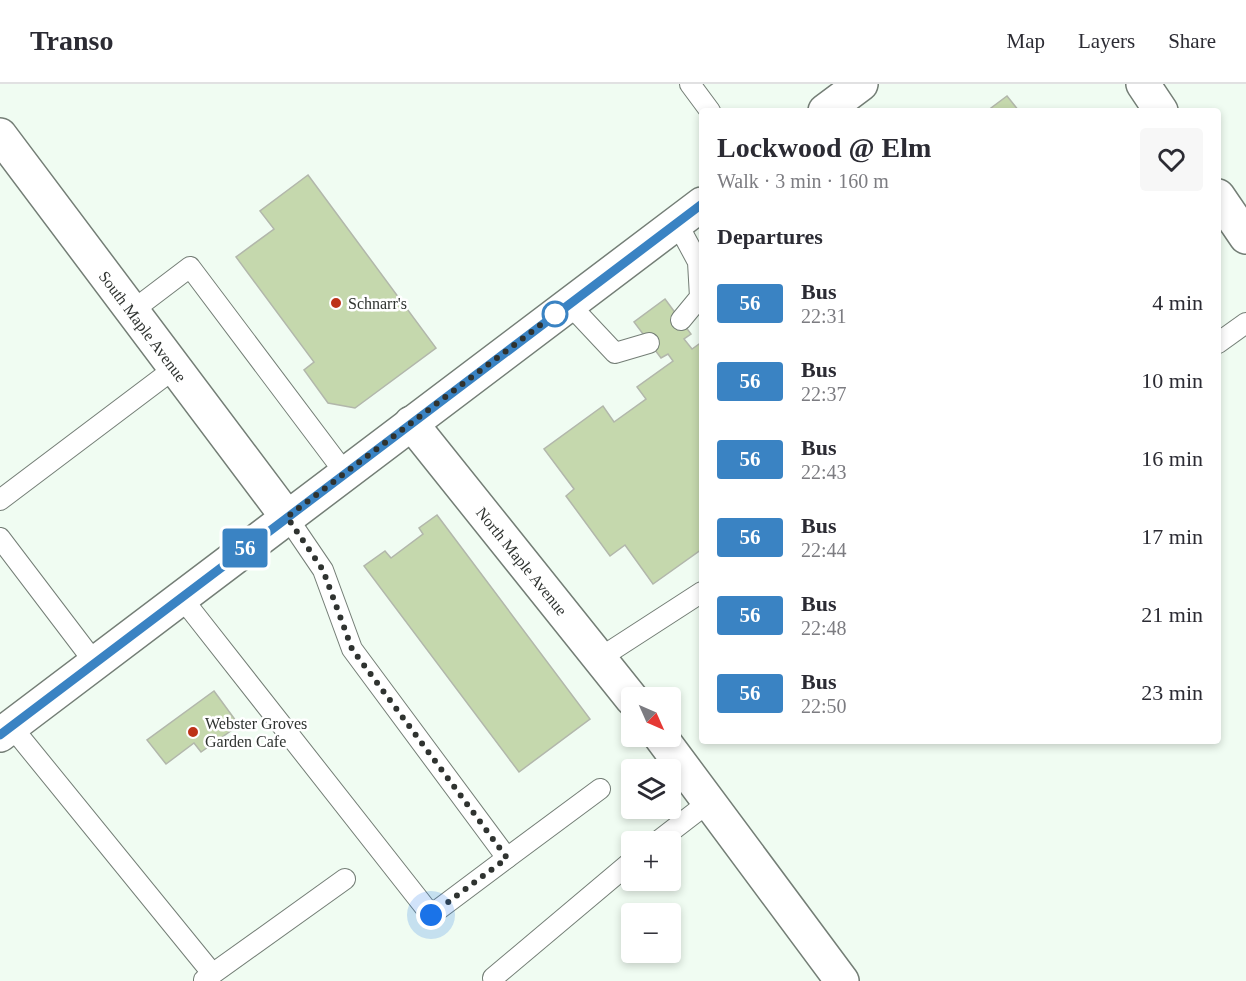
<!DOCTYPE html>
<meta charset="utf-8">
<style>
:root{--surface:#fff;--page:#f7f7f7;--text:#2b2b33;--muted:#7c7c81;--line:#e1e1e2}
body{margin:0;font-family:Georgia,serif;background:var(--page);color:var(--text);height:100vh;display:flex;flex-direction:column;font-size:22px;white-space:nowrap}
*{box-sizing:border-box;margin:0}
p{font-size:20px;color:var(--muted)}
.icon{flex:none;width:33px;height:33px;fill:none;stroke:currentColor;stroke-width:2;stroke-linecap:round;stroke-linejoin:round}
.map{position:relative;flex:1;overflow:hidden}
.details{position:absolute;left:699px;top:24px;width:522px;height:636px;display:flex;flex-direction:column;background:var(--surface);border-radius:6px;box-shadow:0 3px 9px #0003}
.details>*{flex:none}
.badge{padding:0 12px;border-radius:4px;font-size:21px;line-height:39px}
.needle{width:39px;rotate:135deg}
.buttons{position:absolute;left:621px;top:603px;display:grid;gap:12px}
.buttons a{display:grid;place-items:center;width:60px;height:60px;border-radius:6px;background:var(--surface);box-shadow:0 3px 9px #0003;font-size:30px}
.you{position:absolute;width:30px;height:30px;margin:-15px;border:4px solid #fff;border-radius:50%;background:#1a73e8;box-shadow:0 0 0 9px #1a73e833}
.map>.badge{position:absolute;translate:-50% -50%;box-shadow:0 0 0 3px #fff}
h2{padding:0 18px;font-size:22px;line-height:54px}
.round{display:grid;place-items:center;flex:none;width:63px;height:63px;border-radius:6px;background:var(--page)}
.overview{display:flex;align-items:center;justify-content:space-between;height:102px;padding:0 18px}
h1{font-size:28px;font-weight:800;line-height:45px}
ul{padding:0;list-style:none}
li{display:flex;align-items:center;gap:18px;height:78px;padding:0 18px}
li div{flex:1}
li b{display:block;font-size:22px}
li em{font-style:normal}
li .badge{min-width:66px;font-weight:700;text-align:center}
header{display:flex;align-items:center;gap:36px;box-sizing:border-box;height:84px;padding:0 30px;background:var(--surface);border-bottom:2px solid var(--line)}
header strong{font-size:28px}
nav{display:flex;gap:33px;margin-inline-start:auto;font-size:21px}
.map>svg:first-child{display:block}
</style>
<header>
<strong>Transo</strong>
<nav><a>Map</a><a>Layers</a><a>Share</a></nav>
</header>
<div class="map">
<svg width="1246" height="897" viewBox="0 0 1246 897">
<rect width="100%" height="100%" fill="#f0fcf2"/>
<g fill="#c5d8ad" stroke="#b2b7ab" stroke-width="1.5">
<polygon points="1007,12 1019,27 987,27"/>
<polygon points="308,91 436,264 355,324 328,319 304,286 314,278 236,173 274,145 260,127"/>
<polygon points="665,215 691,250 684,255 692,265 702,258 702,465 653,500 625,461 610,472 566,412 574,405 544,365 603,322 614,338 646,315 637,303 673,277 668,270 661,274 634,238"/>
<polygon points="437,431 590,635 519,688 364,482 385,467 391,474 423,450 419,444"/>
<polygon points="214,607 239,641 201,668 194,659 166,680 147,656"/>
</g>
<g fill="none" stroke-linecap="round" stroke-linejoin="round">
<g stroke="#747e76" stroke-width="22">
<g id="service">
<polyline points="690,0 710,27"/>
<polyline points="677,139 698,178 700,213 681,236"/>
<polyline points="569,220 615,269 649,259"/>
<polyline points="132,227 190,183 345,389"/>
<polyline points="1218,259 1246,239"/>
<polyline points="0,416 175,284"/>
<polyline points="287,433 323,486 352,565 507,774 600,705"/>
<polyline points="0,454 95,579"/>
<polyline points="181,513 431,831 507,774"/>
<polyline points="600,574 702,508"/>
<polyline points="11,642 212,889"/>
<polyline points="657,758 709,718"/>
<polyline points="493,894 632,777"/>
<polyline points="204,896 345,795"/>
</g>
</g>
<g stroke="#747e76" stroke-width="36">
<g id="minor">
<polyline points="0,51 287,433"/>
<polyline points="411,339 632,615"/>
<polyline points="660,652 842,897"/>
</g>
</g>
<g stroke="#747e76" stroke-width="36">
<g id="secondary">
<polyline points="1143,0 1161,27"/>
<polyline points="825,27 861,0"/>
<polyline points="1218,112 1246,153"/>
<polyline points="0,651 702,120"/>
</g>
</g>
<use href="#service" stroke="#fff" stroke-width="20"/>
<use href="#minor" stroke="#fff" stroke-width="33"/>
<use href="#secondary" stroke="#fff" stroke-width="33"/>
</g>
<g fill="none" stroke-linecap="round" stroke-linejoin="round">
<g stroke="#fff" stroke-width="14">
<polyline id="line" points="0,651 702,120"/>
</g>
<use href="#line" stroke="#3a83c3" stroke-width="9"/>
<polyline stroke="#2f3330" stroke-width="6" stroke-dasharray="0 10.8" points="431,831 507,774 352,565 323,486 287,433 555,230"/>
</g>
<g fill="#bd3218" stroke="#fff" stroke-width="2">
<circle cx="336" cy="219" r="6"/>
<circle cx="193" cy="648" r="6"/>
</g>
<circle fill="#fff" stroke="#3a83c3" stroke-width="3" cx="555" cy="230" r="12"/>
<g text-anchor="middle" stroke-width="5" stroke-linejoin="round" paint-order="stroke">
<g font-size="16" fill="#2f3330" stroke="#fff" text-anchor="start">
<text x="348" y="225">Schnarr's</text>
<text x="205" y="645">Webster Groves<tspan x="205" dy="18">Garden Cafe</tspan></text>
</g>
<g font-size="16" fill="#2f3330" stroke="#fff">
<text transform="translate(143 242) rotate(53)" y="6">South Maple Avenue</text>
<text transform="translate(522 477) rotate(51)" y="6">North Maple Avenue</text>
</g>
</g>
</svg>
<div class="buttons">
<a><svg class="needle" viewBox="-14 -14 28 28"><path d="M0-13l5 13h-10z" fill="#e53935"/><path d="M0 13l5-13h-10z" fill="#7c7c81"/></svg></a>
<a><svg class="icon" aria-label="layers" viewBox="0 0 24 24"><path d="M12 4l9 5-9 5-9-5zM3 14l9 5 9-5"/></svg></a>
<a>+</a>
<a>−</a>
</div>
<div class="you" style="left:431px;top:831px"></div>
<b class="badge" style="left:245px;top:464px;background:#3a83c3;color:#fff">56</b>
<section class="details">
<div class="overview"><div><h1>Lockwood @ Elm</h1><p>Walk · 3 min · 160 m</p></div><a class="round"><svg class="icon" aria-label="heart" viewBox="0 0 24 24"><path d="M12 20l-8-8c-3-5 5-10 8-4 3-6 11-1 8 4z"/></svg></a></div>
<h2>Departures</h2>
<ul>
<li><span class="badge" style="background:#3a83c3;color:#fff">56</span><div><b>Bus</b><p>22:31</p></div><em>4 min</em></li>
<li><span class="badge" style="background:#3a83c3;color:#fff">56</span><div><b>Bus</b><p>22:37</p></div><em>10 min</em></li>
<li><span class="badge" style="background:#3a83c3;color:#fff">56</span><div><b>Bus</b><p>22:43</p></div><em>16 min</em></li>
<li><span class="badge" style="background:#3a83c3;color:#fff">56</span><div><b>Bus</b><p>22:44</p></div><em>17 min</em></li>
<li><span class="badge" style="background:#3a83c3;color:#fff">56</span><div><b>Bus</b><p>22:48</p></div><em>21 min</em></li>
<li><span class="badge" style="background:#3a83c3;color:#fff">56</span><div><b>Bus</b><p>22:50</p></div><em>23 min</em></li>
</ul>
</section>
</div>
